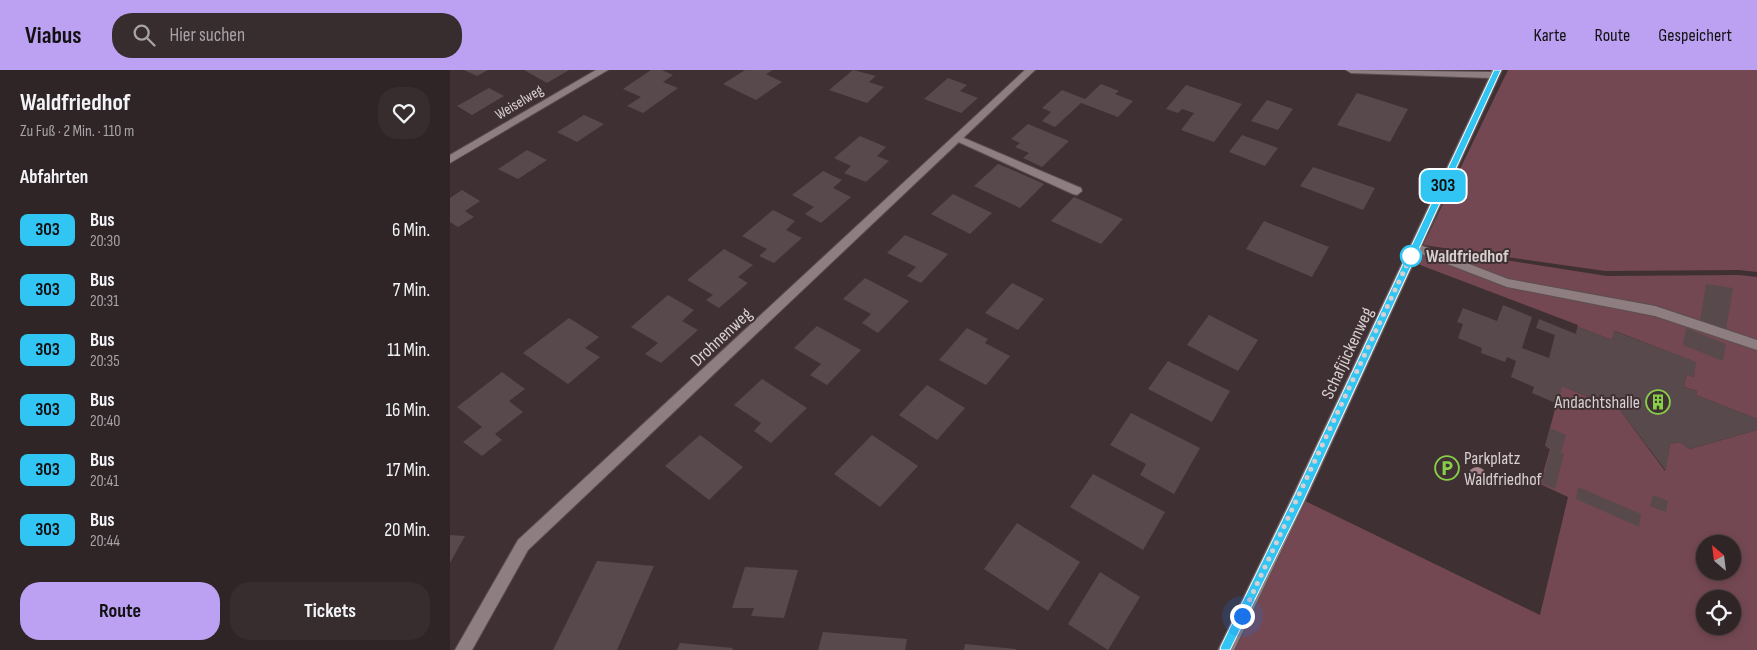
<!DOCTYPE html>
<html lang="de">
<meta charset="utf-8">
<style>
:root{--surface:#2f2426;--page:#372c2e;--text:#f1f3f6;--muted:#a7a4a7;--line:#4a4143;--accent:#bca0f2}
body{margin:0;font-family:"Sofia Sans Condensed",sans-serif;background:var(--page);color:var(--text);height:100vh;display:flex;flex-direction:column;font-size:19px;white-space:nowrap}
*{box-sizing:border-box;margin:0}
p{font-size:16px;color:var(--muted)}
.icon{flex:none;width:28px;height:28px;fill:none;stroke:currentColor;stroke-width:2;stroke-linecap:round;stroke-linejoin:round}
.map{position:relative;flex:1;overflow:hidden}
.drawer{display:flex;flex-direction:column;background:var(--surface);width:450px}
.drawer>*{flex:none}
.badge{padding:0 10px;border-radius:8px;font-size:18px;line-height:32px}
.needle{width:32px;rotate:332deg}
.buttons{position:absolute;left:1246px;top:465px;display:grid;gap:10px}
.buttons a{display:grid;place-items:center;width:45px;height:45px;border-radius:50%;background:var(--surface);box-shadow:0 2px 8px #0003,0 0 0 1px var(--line);font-size:25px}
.you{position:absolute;width:25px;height:25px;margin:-12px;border:4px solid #fff;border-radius:50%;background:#1a73e8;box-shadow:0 0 0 8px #1a73e833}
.map>.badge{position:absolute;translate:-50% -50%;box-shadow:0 0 0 2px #fff}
h2{padding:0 20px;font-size:19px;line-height:45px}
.round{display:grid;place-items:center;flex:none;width:52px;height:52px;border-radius:20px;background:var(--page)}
.overview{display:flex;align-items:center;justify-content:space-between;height:85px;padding:0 20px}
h1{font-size:24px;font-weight:700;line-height:38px}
.button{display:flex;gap:10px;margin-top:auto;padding:10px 20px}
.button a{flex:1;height:58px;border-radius:20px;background:var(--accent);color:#111;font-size:20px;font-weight:700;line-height:58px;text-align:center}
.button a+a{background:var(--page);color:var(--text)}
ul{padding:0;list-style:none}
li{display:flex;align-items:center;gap:15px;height:60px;padding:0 20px}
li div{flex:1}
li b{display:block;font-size:19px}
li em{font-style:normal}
li .badge{min-width:55px;font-weight:700;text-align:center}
header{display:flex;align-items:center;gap:30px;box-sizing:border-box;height:70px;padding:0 25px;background:var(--accent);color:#111}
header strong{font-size:24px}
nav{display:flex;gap:28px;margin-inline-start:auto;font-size:18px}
.search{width:350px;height:45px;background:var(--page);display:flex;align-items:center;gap:12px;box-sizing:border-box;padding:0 18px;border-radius:20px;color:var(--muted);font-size:19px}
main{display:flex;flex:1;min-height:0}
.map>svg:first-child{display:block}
</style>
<header>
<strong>Viabus</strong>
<div class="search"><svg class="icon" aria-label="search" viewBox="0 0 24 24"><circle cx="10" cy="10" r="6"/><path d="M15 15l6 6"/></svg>Hier suchen</div>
<nav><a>Karte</a><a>Route</a><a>Gespeichert</a></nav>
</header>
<main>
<section class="drawer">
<div class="overview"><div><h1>Waldfriedhof</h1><p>Zu Fuß · 2 Min. · 110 m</p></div><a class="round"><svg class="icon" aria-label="heart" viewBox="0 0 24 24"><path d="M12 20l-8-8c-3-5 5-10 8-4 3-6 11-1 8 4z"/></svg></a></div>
<h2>Abfahrten</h2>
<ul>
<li><span class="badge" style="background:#30c5f3;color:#111">303</span><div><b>Bus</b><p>20:30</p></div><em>6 Min.</em></li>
<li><span class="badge" style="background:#30c5f3;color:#111">303</span><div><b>Bus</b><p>20:31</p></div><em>7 Min.</em></li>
<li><span class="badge" style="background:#30c5f3;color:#111">303</span><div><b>Bus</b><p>20:35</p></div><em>11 Min.</em></li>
<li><span class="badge" style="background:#30c5f3;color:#111">303</span><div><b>Bus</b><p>20:40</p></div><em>16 Min.</em></li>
<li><span class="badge" style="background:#30c5f3;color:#111">303</span><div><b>Bus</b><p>20:41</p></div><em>17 Min.</em></li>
<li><span class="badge" style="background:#30c5f3;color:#111">303</span><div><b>Bus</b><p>20:44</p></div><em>20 Min.</em></li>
</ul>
<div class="button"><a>Route</a><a>Tickets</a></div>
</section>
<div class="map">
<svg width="1307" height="580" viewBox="0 0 1307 580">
<rect width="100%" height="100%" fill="#3f3033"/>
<g fill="#744852" fill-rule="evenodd">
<polygon points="1058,0 1307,0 1307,202 1289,200 1155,201 973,175"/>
<path d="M972 177 1157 206 1289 205 1307 207V349L1246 325 1247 321 1234 317 1236 304 1244 307 1245 292 1165 261 1162 270 1128 257 1112 316 1170 340 1215 401 1220 374 1230 372 1240 379 1307 360V580H776L849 428 1090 545 1118 427 1090 414 1100 379 1095 376 1128 255 965 193ZM1255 474H1282V501H1255ZM1255 529H1282V556H1255Z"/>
</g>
<g fill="#58494c">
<polygon points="14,0 38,0 27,6"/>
<polygon points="74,0 119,0 97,13"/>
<polygon points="201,0 212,0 223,5 213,12 228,18 193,43 177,36 191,27 173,19"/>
<polygon points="295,0 323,0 316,4 332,12 306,30 273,14"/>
<polygon points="403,0 426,6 419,12 434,17 417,33 379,20"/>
<polygon points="498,8 517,15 510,21 528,28 511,43 474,29"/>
<polygon points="651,14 669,21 665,24 683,31 668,47 631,33 605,57 592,51 601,42 592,38 612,20 635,29"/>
<polygon points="736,15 792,34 764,72 731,60 744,43 732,39 728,43 716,39"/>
<polygon points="39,18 54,26 22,45 7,36"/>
<polygon points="907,23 958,39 940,72 887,55"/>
<polygon points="817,30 843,39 828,60 801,51"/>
<polygon points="134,45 154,54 127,72 107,62"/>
<polygon points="578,54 619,71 592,97 573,88 579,83 565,77 570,73 561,69"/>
<polygon points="792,65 828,78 815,96 779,82"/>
<polygon points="410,66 436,77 427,86 439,91 416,112 394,103 401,96 384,88"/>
<polygon points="77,80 97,90 68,109 48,99"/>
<polygon points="548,94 558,98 594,114 570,138 524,116"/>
<polygon points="863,97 925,118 913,140 850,116"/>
<polygon points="373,101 392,110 383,118 401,127 371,153 355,144 364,137 342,125"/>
<polygon points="12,120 30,131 15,141 24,147 8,157 0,152 0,128"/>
<polygon points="503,124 542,143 520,164 481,144"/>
<polygon points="624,127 673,149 651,174 601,151"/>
<polygon points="323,140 345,151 336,160 352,168 324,193 309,186 317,179 292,166"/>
<polygon points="814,151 879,177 862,207 796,179"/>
<polygon points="455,165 498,184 471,213 457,206 466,197 437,183"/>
<polygon points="274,179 303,195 288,207 298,213 269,238 256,230 263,225 237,210"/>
<polygon points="415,208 459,231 428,263 412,253 421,244 393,229"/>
<polygon points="562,213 594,229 568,260 535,243"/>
<polygon points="1256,214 1283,218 1276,260 1250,251"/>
<polygon points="218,225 244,240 232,251 248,260 211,293 195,284 208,273 181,257"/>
<polygon points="1053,235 1082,247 1072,278 1099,288 1105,265 1086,258 1089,249 1126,264 1128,257 1162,270 1164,261 1246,292 1244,307 1236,304 1234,317 1247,321 1246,325 1307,349 1307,360 1240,379 1230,372 1220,374 1216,401 1170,340 1112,316 1108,334 1082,323 1084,317 1061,307 1066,291 1057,287 1055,292 1031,283 1032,278 1008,268 1013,254 1007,252 1013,238 1047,251"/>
<polygon points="759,245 808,270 788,301 737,275"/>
<polygon points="119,248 149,267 135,278 150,287 118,314 73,283"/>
<polygon points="367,256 411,280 377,315 360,305 371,294 344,278"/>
<polygon points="517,258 538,269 535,273 560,286 536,315 489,290"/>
<polygon points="1236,258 1276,274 1273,291 1233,275"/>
<polygon points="718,291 780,321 762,352 698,319"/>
<polygon points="52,302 75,319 59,331 73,342 45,364 52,370 32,386 13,372 32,357 7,337"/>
<polygon points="312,309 357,338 321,373 304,361 311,353 284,335"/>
<polygon points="477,315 515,338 487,370 449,345"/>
<polygon points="681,343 750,378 724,424 690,405 696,394 660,375"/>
<polygon points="1100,358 1116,365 1111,383 1114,384 1105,419 1092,413 1101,378 1095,376"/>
<polygon points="250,365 293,397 259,430 215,396"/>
<polygon points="422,365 468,396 430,437 384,404"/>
<polygon points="643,404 715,442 693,480 620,437"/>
<polygon points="1128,417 1191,444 1189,457 1126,429"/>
<polygon points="1203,425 1218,431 1216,442 1200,436"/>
<polygon points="567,453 630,492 598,541 534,499"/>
<polygon points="0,465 15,466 0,493"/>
<polygon points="147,491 204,496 167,580 103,580"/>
<polygon points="295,497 348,500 334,548 301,546 304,538 282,538"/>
<polygon points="650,502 690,527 658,580 618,554"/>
<polygon points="373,562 457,569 455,580 368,580"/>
<polygon points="230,573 283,578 282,580 227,580"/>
<polygon points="515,574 566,579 566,580 514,580"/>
</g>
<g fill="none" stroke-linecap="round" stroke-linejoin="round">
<g stroke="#5b4f51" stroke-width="2">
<g id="lane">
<polygon points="507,65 631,118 632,121 627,125 623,124 504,70 504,66"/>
<polygon points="965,173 1058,209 1205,236 1307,270 1307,280 1205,246 1057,217 961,180 959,177"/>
</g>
</g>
<g stroke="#5b4f51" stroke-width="2">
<g id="street">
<polygon points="146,0 158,0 0,93 0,85"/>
<polygon points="575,0 585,0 78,480 22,580 5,580 68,470"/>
<polygon points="896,0 1041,2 1042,0 1052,0 854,433 784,580 768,580 844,423 1039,8 901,3"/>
</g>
</g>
<use href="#lane" fill="#8f7e81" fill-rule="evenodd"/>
<use href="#street" fill="#8f7e81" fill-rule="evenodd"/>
</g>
<circle fill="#a6848a" cx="1027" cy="406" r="9"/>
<polygon fill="#30c5f3" stroke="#fff" points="1044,0 1051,0 853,432 780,580 770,580 771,576 845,424"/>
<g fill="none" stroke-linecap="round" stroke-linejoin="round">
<polyline stroke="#d8cfd0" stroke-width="5" stroke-dasharray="0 9" points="792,546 961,186"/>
</g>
<defs>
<g id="building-ring" transform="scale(1.25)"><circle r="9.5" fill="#3f3033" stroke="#88cf49" stroke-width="1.5"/><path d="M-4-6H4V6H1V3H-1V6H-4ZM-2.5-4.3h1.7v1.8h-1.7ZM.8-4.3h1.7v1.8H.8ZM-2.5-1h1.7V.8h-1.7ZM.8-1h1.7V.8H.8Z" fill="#88cf49"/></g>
<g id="parking-ring" transform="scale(1.25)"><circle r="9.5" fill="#3f3033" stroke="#88cf49" stroke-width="1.5"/><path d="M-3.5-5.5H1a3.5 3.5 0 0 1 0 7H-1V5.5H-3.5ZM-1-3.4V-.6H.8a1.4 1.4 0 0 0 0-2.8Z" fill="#88cf49"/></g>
</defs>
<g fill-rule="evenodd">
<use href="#building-ring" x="1208" y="332"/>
<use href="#parking-ring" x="997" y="398"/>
</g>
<circle fill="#fff" stroke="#30c5f3" stroke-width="2.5" cx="961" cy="186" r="10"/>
<g text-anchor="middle" stroke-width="4" stroke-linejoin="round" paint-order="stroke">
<g font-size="15" fill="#d8cfd0" stroke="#3f3033">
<text transform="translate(69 32) rotate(-31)" y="5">Weiselweg</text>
</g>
<g font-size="18" font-weight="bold" fill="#d8cfd0" stroke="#3f3033" text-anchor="start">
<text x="976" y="192">Waldfriedhof</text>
</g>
<g font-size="18" fill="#d8cfd0" stroke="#3f3033">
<text transform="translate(271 267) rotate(-43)" y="6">Drohnenweg</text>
<text transform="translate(897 283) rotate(-65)" y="6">Schafjückenweg</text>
</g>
<g font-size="18" fill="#d8cfd0" stroke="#3f3033" text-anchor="end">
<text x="1190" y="338">Andachtshalle</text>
<text x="1014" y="394" text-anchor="start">Parkplatz<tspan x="1014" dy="21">Waldfriedhof</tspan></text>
</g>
</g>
</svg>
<div class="buttons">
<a><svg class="needle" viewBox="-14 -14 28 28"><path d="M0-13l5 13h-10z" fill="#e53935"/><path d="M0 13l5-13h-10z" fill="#a7a4a7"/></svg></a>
<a><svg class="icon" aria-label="locate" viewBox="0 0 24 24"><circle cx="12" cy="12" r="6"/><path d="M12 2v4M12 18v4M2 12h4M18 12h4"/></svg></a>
</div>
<div class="you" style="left:792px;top:546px"></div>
<b class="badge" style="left:993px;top:116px;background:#30c5f3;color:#111">303</b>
</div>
</main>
